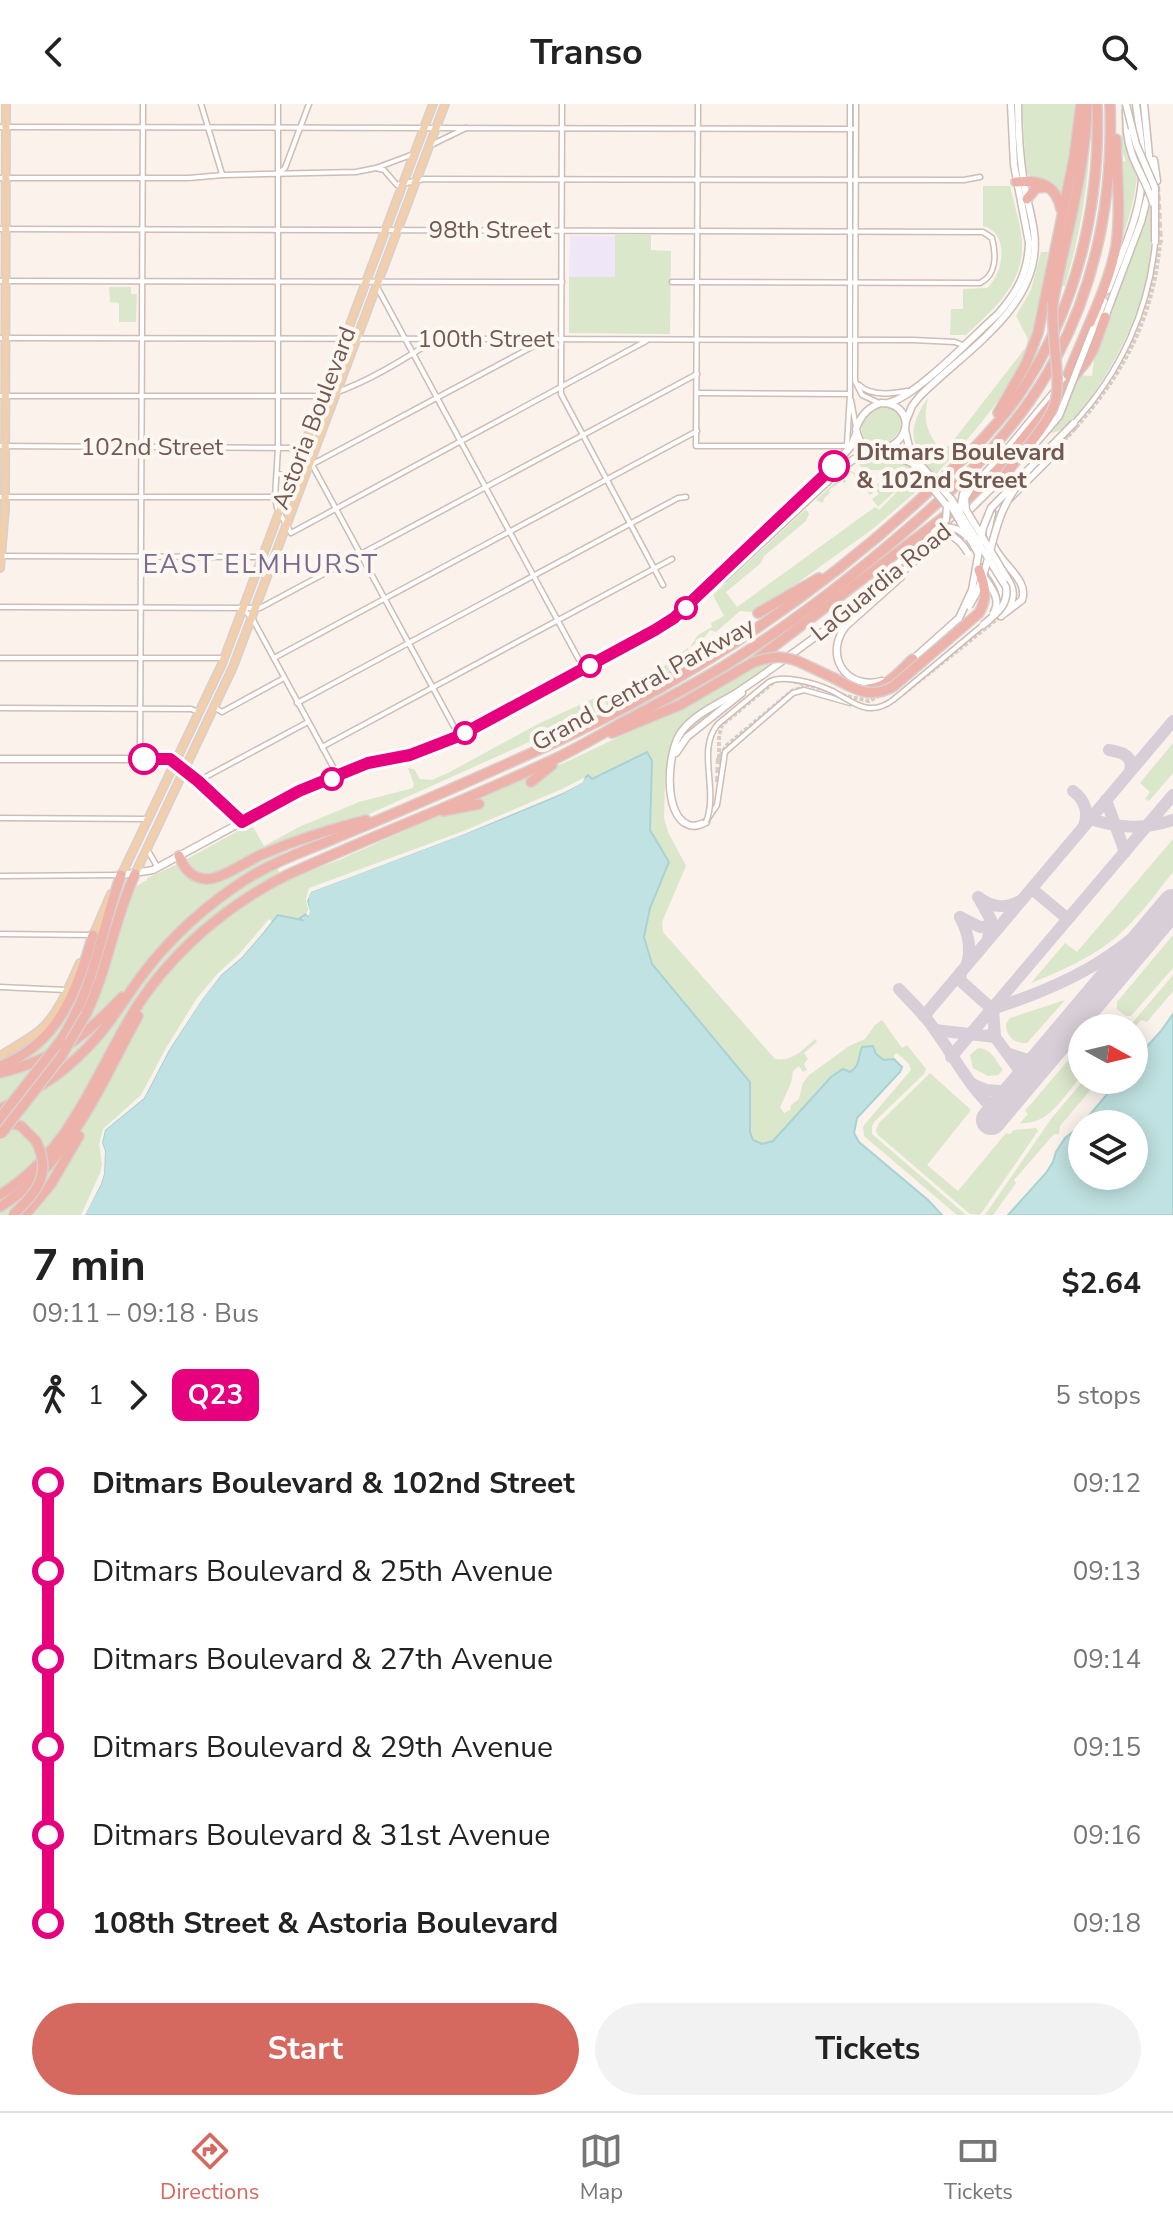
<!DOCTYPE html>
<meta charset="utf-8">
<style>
:root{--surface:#fff;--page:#f2f2f2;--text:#222;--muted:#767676;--line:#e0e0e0;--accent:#d6695f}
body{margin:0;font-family:"Nunito Sans",sans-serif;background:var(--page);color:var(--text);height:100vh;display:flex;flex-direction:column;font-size:30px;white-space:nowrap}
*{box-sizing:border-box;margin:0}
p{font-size:26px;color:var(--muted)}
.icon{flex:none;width:44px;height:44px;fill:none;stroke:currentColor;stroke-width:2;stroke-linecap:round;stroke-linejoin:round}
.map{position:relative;height:1111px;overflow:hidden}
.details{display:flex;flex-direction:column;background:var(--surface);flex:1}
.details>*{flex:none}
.badge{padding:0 16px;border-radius:12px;font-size:28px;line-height:52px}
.needle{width:52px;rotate:98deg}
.fabs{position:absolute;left:1068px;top:910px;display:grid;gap:16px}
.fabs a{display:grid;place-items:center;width:80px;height:80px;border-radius:50%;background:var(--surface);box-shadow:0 4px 20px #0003;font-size:40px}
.map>.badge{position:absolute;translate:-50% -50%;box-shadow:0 0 0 4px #fff}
.legs{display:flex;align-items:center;gap:12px;height:88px;padding:0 32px;font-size:26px}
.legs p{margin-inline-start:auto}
.headline{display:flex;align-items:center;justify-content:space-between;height:136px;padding:0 32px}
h1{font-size:44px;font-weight:700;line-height:60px}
.cta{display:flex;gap:16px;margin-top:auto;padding:16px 32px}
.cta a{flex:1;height:92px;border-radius:48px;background:var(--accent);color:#fff;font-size:32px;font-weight:700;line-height:92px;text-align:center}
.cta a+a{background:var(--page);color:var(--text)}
ul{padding:0 32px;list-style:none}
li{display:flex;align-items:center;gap:28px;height:88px;font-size:30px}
li i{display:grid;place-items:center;width:12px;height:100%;margin:0 10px;background:currentColor}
li i::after{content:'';width:20px;height:20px;margin:-10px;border:6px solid;border-radius:50%;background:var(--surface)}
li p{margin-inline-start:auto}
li:first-child i{background:linear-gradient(#0000 50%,currentColor 0)}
li:last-child i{background:linear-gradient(currentColor 50%,#0000 0)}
header{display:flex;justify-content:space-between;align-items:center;height:104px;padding:0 32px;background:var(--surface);font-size:36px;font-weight:700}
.dock{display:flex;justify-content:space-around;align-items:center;height:112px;border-top:2px solid var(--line);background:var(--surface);font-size:22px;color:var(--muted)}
.dock a{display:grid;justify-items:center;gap:4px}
.dock .active{color:var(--accent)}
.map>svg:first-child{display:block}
</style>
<header><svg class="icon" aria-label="back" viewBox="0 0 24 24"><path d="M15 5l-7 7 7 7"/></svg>Transo<svg class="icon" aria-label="search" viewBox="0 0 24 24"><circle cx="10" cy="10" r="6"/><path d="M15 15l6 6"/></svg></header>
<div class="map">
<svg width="1173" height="1111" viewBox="0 0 1173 1111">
<rect width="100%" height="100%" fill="#faf2eb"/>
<polygon fill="#efe7f7" points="570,132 615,132 616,173 569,173"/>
<g fill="#dae7ca">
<polygon points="1022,0 1078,0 1064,94 1032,74 1026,68"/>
<path d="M1121 0H1123C1127 7 1133 15 1135 22 1144 65 1132 108 1118 147L1120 58 1126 57 1122 47Z"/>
<path d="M1085 53H1089C1086 97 1077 140 1065 182L1061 181Z"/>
<path d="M983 82H1010C1014 100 1020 118 1022 137 1025 179 994 205 966 231H950L951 205H963V185L987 184C1004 170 1010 128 983 122Z"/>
<path d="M1150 99C1160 166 1131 235 1094 289 1081 309 1074 324 1051 329L1040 319 1079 271 1092 272 1095 248 1141 127H1143Z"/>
<polygon points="615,131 651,131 651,146 671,147 670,230 569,229 569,173 615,173"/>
<path d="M1041 148H1048C1043 179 1041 211 1029 240 1009 292 971 331 935 372 911 344 905 326 928 294 923 318 926 325 940 346L950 341 1026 243 1028 235 1016 212 1031 186Z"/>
<polygon points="109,183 131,183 131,190 137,190 136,218 119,218 119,199 110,198"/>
<path d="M886 302C898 306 902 312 901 324L891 338 876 343C849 332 864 306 886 302Z"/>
<polygon points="879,353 888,354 890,357 894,354 910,361 926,379 874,424 764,503 752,508 740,507 716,528 710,526 703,535 690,543 698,531 712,523 711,519 724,512 713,491 806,405 809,410 806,417 764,452 761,459 726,488 737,503 875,403 879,406 909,376 894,361 907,376 878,403 872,395 879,390 876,386 870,391 852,368 845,374 846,378 844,379 842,377 829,386 830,389 824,394 823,399 816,396 848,366 869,375 876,381 888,373 881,366 862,366 859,359 870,354"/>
<polygon points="688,544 689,548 694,549 695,551 670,565 608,603 601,591 633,586"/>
<path d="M783 550 751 578 713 599 717 606 683 632 669 648 665 673 664 714 668 728 686 762 662 818 663 828 775 955C792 958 803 946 815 935L817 938 804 949 808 955 804 960 807 966 803 968 799 962 793 967 791 979 780 1003 784 1009 790 1006 791 1001 799 995 803 979 808 972 849 942 865 935 875 921 882 916 902 944 907 941 926 965 924 970 875 1017 872 1022V1030L966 1111H957L864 1032 863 1023 865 1020 911 966 909 960 897 949 894 951V955L902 963 900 968 857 1014 854 1028 859 1038 928 1096 942 1111H0V955L36 934 89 854 110 797 147 776V774L178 760 247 722 252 721 264 742 299 723 359 698 413 684 414 680 408 664 414 665 420 675 432 676 448 669 538 620 599 592 605 604 369 710 327 724 271 756 285 776 339 756 523 674 564 659 640 623 671 611 756 561Z"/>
<polygon points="1173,639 1173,669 1149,697 1145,695 1150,688 1140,679"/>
<path d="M1173 735V768C1157 788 1142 809 1124 826 1099 850 1062 867 1031 879L1065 839 1077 848Z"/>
<polygon points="1173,831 1173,864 1131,912 1126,912 1117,905 1117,898"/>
<polygon points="1173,871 1173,887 1147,918 1141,916 1134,924 1128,924"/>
<path d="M1065 896 1027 939C1014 940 1006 932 1006 920L1010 914Z"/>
<path d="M1082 940V971C1065 990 1049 1022 1020 1019L1028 1010 1025 1007Z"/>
<path d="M978 944C991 944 996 957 1003 966L998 971 988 972 973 964 970 951Z"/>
<polygon points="930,969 971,1006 927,1061 958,1087 1006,1029 1010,1030 1014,1026 1036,1024 1038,1027 980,1111 970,1110 877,1030 876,1026 879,1019"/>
<polygon points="1084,976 1099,976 1060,1022 1059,1030 1054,1030 1014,1076 1016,1079 993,1111 985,1111 1051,1015"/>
</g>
<g fill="#c1e2e2" stroke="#a9d2d3" stroke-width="2">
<path d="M647 648 652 657 650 726 669 758 650 804 644 833 652 860 750 978V1028L753 1036 762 1040 773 1037 831 973 843 965 850 968C860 963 858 953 862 943L873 942 876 950 884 956 894 955 902 963 900 968 857 1014 854 1029 859 1038 928 1096 942 1111H84L101 1080 104 1069 105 1047 102 1039 105 1026 144 994 169 946 201 896 221 871 242 853 278 811 302 816 300 814 306 810 308 812C311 804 305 796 310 788 379 760 450 737 518 708 542 698 571 689 588 671L592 675Z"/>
<polygon points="1173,910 1173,1111 1008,1111 1046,1069 1053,1058 1056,1048 1065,1034 1082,1021 1082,1072 1134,1072 1134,1020 1082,1020 1119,976 1134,976 1134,957 1161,927"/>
</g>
<g fill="#faf2eb">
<polygon points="585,673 583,678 565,688 462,731 311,788 307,797 310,807 309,812 306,810 308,806 306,795 309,784 461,728 564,684"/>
<polygon points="269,815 272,817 261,831 242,853 221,871 201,897 169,946 144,994 105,1026 102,1039 105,1047 104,1070 101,1080 85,1111 81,1111 100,1069 102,1060 99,1040 103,1025 141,991 166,944 197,894 218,869 239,850"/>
</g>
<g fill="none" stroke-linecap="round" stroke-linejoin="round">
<g stroke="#d7ced8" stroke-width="12">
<path d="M1109 646C1121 648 1134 651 1130 667"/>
<path d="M1073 687C1085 696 1089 708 1084 722"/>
<polyline points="1106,696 1125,748"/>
<path d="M1090 715C1120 724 1143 726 1173 716"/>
<polyline points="1032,785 1068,815"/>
<path d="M978 793C992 804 1005 805 1020 797"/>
<polyline points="980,796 991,816 988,835"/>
<path d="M960 813C968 828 972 843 967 860"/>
<polyline points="960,813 980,823 998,822"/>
<polyline points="961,868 960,876 963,879 992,905"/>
<path d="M899 885C909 896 920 906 929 918 953 949 967 982 998 1009"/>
<path d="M995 904C1072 879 1114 855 1173 799"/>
<polyline points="924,912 1173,617"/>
<polyline points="935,926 995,933 993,905"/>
<polyline points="992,929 1026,975"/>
<polyline points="1009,950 1038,959"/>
<polyline points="951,953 1173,691"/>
<polyline points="972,980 986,986 1015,988"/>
</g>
<polyline stroke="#d7ced8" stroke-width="30" points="991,1016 1173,800"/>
<g stroke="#d8ccc4" stroke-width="4" stroke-dasharray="4 2" stroke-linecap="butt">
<path d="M1060 341C1117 280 1152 224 1160 139"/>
<polyline points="788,576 830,587"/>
<polyline points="903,590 1001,512"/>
<polyline points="842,591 869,597 882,590"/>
<polyline points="720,652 727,641 792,587 804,583"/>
<polyline points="719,654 719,632 722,621 775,577"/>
</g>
<g stroke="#d8ccc4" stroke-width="6" stroke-dasharray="6 3" stroke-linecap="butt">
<polyline points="1157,82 1160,139"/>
<polyline points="1058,339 1078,320"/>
<polyline points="718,678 719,654"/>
</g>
<g stroke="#cebcb5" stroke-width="7">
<g id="minor">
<polyline points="201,0 222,70"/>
<polyline points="278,0 278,344 275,393 277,404 291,429 646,237"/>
<polyline points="562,0 561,290 663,481"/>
<polyline points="698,0 696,342 851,342"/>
<polyline points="856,0 855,277 862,291 877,298"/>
<polyline points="0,23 855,25"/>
<polyline points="431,41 466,24"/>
<polyline points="376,64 384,66 397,81 424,75 964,76 980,73"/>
<polyline points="280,68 285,64 309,0"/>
<polyline points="0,74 189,74 223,71 356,68 376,64 411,51"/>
<path d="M0 125 983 128 992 134C996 150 997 171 980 179L672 178"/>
<polyline points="0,177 562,178"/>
<polyline points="377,183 584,565"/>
<polyline points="0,234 913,236 955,238 965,242"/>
<path d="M859 281C870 292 892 290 907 287"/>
<polyline points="697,289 850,290"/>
<path d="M0 292H323C356 285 405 255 434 236"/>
<polyline points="851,296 856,323"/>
<path d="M1074 319C1120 269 1149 206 1155 139"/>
<polyline points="847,341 850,290 850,0"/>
<polyline points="0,342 303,344 459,632"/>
<polyline points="311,361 545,236"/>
<polyline points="277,370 293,372"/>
<polyline points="0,393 275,393"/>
<polyline points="1,452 260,453"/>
<polyline points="0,503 260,504 697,270"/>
<polyline points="244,506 252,514 338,672"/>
<polyline points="0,554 222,554"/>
<polyline points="274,554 697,327"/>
<polyline points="297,599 678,394 686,393"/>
<polyline points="214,603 222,608 284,574"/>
<polyline points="0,604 191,605 199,608"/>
<polyline points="718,620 769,578"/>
<polyline points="322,643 672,455"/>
<polyline points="140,655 143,0"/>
<polyline points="198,677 308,618"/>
<polyline points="0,714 148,715"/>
<polyline points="707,716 717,701 725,648 793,589 804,586 850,599"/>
<polyline points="147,745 158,764"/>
<polyline points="0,772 121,771"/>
<polyline points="0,830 91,831"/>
<polyline points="0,883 66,886"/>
</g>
</g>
<g stroke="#cebcb5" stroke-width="9">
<g id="tertiary">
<polyline points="1144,0 1151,72"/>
<polyline points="1126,7 1127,28"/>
<polyline points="1154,56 1157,77"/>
<path d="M1108 186C1121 150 1140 113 1142 74 1144 50 1139 24 1136 0"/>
<polyline points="1104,216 1141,118 1149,87"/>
<polyline points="1093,225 1104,197"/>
<path d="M881 299C890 299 898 301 903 310 918 338 863 367 856 325 860 313 868 303 881 299Z"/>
<path d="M888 299C916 293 973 232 997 211 1017 189 1028 169 1029 139L1014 61 1011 0"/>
<path d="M906 317 912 302 919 293C964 247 1044 202 1034 128 1032 112 1027 96 1024 80 1020 54 1018 27 1018 0"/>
<polyline points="905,326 909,343 916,356"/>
<polyline points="882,347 912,359"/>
<polyline points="976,379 1003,350 1070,269"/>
<polyline points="999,405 1062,342"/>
<path d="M992 410C977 453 1032 468 1022 496L1001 512"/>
<path d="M978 449C990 467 1012 489 1001 512"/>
<polyline points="706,484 834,362 851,342 856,330"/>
<path d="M1006 506C1015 495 1015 486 1007 474"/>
<polyline points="829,519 934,428"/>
<polyline points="911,557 959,514"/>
<path d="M882 577C846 587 823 551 846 522L901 473"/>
<polyline points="676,649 687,633 742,589"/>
<polyline points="184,665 242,718"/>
<path d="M706 718C700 721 695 723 689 721 662 712 667 645 682 627 695 610 718 600 736 589 757 576 776 561 796 547 839 515 886 484 926 447 954 423 979 396 1005 371"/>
<polyline points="121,771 153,766 299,687 338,673 368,659 410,651 459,632 655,526 724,474 843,363 854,355 874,346"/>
</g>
</g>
<g stroke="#d0bbb3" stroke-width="9">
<polyline id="secondary" points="0,655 170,655 184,665"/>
</g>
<g stroke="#d8d0ce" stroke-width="10">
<g id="primary">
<polyline points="0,464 5,405 6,0"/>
<polyline points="135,770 233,563 445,0"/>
<polyline points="119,776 222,560 433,0"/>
<polyline points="92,834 111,790"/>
<path d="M0 952C13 944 27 936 39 927 59 910 69 882 80 859"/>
</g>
</g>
<g stroke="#d8d0ce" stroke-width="12">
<g id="motorway">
<path d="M1016 78C1039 76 1056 80 1061 105"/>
<polyline points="1027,95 1036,84 1047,83"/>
<path d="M1053 199C1065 132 1086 68 1087 0"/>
<path d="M1068 271C1083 232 1109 182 1116 142 1121 107 1117 70 1116 35"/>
<polyline points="998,309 1026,260 1038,229 1074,54 1081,0"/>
<polyline points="758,509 819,474"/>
<polyline points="806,561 838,576"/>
<polyline points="670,574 687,559"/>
<path d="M868 585C888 583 899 568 913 555"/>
<polyline points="612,629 680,601 752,559 969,394 998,365 1085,259 1093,246 1105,213"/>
<polyline points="531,678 552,661"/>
<polyline points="443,707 479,700"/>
<path d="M179 752C184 764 191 774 206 775 221 776 248 756 263 750 296 736 331 725 366 716"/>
<path d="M86 910C108 865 114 815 135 770"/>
<path d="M61 936C94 885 101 827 121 771"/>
<path d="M0 962C59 940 77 886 93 831"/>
<path d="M0 969C55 955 84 934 122 893"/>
<path d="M0 1005C31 989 60 972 84 947 109 923 125 893 146 866 173 831 208 800 245 776 276 756 311 745 345 730 413 702 481 672 547 642 681 580 806 499 915 400 952 366 989 333 1018 292 1076 207 1101 102 1097 0"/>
<polyline points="0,1016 21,1022 36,1037"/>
<path d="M0 1091C73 1045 93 973 136 904 173 847 227 801 287 771 377 730 470 695 559 653 581 642 602 630 623 618 657 600 691 582 724 562 787 523 847 477 903 429 963 378 1021 322 1057 252 1098 174 1113 87 1110 0"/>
<path d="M0 1103C70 1058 100 982 138 912"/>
<polyline points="25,1111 51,1080 79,1032"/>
</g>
</g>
<use href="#minor" stroke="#fff" stroke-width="4"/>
<use href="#tertiary" stroke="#fff" stroke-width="6"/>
<use href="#secondary" stroke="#fff" stroke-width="6"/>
<use href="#primary" stroke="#f1ceac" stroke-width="7"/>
<use href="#motorway" stroke="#edb2a9" stroke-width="9"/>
<g stroke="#cebcb5" stroke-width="7" stroke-linecap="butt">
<g id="minor-bridge">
<path d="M769 578C783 570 815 579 830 586 852 596 867 615 893 596L983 521"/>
<path d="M706 718C719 686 696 645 718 620"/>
</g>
</g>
<g stroke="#cebcb5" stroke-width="9" stroke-linecap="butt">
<g id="tertiary-bridge">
<polyline points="1126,0 1136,40 1155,84 1155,138"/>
<path d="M1127 28C1130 58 1145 72 1153 99"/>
<polyline points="1029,347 1059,312 1093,225"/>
<path d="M916 356 952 396 1006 483C1009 501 996 510 983 521"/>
<polyline points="912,359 947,402 946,416 934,428"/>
<polyline points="970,386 965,394 966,406 1007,474"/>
<polyline points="950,400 978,449"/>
<polyline points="960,406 963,390 979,376"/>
<path d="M938 426C949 421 959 424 967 433"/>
<path d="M914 446C936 429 951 421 968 449"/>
<path d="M984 473C992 485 1002 496 993 510"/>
<path d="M969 502C993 465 989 418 1017 382"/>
<polyline points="959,514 972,486 983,424 991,404 1074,319"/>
</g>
</g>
<g stroke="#d8d0ce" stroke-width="12" stroke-linecap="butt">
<g id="motorway-bridge">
<path d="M1005 371C1019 351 1048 322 1055 299 1062 272 1050 230 1053 199"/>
<path d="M752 559C772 551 787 551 806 561"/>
<path d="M832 573C853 585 871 596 894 582L979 509C988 494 985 482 979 466"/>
<polyline points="0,1014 61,936"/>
<polyline points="1,1030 61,953 86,910"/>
<path d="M13 1111C36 1088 53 1071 36 1037"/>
</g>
</g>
<use href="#minor-bridge" stroke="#fff" stroke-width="4"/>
<use href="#tertiary-bridge" stroke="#fff" stroke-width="6"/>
<use href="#motorway-bridge" stroke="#edb2a9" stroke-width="9"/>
</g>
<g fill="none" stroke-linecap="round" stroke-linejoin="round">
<g stroke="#fff" stroke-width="18">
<polyline id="line-1" points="144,655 170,655 198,677 242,718 299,687 368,659 410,651 459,632 655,526 674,514 834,362"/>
</g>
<use href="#line-1" stroke="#e6007e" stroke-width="12"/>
</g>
<g fill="#fff" stroke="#e6007e" stroke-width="4">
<circle cx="834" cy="362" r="14"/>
<circle cx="686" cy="504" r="10"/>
<circle cx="590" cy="562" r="10"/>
<circle cx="465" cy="629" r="10"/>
<circle cx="144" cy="655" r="14"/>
<circle cx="332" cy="675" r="10"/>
</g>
<g text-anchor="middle" stroke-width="8" stroke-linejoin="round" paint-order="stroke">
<g font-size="24" fill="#735851" stroke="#fdf7f1">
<text x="490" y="134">98th Street</text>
<text x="486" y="243">100th Street</text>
<text transform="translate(314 314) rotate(-69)" y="8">Astoria Boulevard</text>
<text x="152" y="351">102nd Street</text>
<text transform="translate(881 478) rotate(-39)" y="8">LaGuardia Road</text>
<text transform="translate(643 580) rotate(-29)" y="8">Grand Central Parkway</text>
</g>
<g font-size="24" font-weight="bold" fill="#735851" stroke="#fdf7f1" text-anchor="start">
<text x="856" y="356">Ditmars Boulevard<tspan x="856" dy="28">&amp; 102nd Street</tspan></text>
</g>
<g font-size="26" letter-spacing="2" fill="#7c698e" stroke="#fdf7f1">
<text x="261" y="469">EAST ELMHURST</text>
</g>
</g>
</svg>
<div class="fabs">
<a><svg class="needle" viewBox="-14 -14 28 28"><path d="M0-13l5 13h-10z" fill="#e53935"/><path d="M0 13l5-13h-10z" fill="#767676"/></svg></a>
<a><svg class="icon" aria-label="layers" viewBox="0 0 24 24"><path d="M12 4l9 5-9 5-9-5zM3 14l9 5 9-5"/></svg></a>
</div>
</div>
<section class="details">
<div class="headline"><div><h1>7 min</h1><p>09:11 – 09:18 · Bus</p></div><b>$2.64</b></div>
<div class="legs"><svg class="icon" aria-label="walk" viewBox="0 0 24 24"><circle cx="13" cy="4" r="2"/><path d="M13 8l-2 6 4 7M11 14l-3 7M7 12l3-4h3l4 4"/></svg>1<svg class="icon" aria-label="forward" viewBox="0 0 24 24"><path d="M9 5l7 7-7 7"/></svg><b class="badge" style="background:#e6007e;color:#fff">Q23</b><p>5 stops</p></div>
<ul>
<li><i style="color:#e6007e"></i><b>Ditmars Boulevard &amp; 102nd Street</b><p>09:12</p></li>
<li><i style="color:#e6007e"></i><span>Ditmars Boulevard &amp; 25th Avenue</span><p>09:13</p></li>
<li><i style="color:#e6007e"></i><span>Ditmars Boulevard &amp; 27th Avenue</span><p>09:14</p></li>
<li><i style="color:#e6007e"></i><span>Ditmars Boulevard &amp; 29th Avenue</span><p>09:15</p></li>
<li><i style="color:#e6007e"></i><span>Ditmars Boulevard &amp; 31st Avenue</span><p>09:16</p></li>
<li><i style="color:#e6007e"></i><b>108th Street &amp; Astoria Boulevard</b><p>09:18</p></li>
</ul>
<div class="cta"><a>Start</a><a>Tickets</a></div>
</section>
<nav class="dock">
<a class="active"><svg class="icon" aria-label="directions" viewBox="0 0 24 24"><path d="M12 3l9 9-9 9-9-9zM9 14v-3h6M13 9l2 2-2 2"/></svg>Directions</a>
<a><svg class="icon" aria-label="map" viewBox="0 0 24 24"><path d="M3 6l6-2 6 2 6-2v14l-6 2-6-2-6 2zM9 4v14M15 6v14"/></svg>Map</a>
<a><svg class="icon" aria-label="tickets" viewBox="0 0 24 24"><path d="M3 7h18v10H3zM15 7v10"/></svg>Tickets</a>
</nav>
